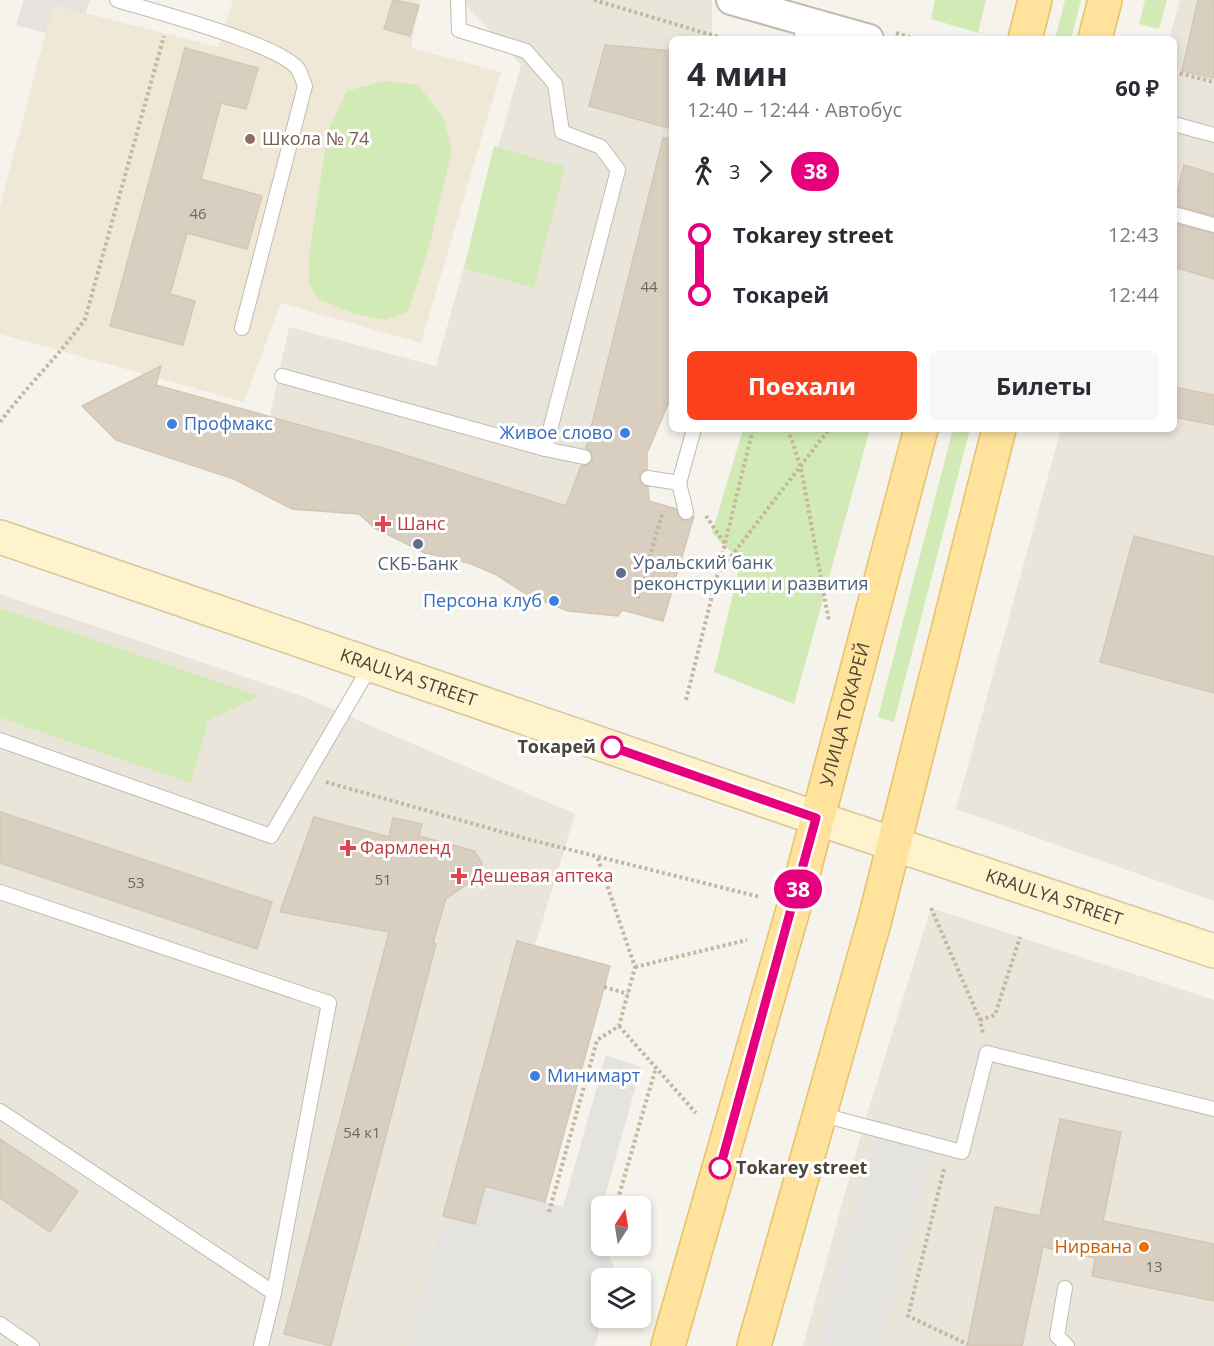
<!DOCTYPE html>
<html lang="ru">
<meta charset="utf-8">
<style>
:root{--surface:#fff;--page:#f7f7f7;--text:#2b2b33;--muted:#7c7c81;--accent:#fc3f1d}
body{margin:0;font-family:"Open Sans",sans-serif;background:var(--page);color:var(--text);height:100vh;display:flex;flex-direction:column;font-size:22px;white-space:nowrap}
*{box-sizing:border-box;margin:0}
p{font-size:20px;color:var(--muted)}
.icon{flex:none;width:33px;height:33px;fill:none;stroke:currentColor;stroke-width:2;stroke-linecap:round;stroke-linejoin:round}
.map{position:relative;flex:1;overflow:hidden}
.side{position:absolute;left:669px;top:36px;width:508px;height:396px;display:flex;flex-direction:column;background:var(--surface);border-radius:9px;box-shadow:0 3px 9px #0003}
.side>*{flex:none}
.badge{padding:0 12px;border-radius:20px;font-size:21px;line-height:39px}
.needle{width:39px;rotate:12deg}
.buttons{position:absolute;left:591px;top:1196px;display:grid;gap:12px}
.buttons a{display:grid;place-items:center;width:60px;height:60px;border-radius:9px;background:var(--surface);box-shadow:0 3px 9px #0003;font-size:30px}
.map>.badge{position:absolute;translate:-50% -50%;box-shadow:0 0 0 3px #fff}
.legs{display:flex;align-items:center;gap:9px;height:66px;padding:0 18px;font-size:20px}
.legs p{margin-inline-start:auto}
.summary{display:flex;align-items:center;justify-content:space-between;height:102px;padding:0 18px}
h1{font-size:33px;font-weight:700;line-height:45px}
.action{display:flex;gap:12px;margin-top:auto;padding:12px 18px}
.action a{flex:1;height:69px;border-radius:9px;background:var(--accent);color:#fff;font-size:24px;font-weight:700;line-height:69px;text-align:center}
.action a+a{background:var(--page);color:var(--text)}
ul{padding:0 18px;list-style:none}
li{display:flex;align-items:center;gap:21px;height:60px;font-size:22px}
li i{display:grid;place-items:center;width:9px;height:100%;margin:0 8px;background:currentColor}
li i::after{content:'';width:15px;height:15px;margin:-8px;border:4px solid;border-radius:50%;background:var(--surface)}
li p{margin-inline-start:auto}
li:first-child i{background:linear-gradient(#0000 50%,currentColor 0)}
li:last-child i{background:linear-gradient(currentColor 50%,#0000 0)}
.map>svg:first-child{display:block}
</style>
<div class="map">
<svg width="1214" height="1346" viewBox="0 0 1214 1346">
<rect width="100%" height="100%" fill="#f6f3ec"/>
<g fill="#eae5da">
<polygon points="461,0 712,0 712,39 672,39 672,241 574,580 261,456 289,327 436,366 521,65"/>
<polygon points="1180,0 1214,0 1214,901 956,809 1061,429 1174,429 1174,39 1169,39"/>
<polygon points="0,594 307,698 575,814 413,1346 0,1346"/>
<polygon points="931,908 1214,1000 1214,1346 803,1346 864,1124"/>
</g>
<polygon fill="#e6e2dd" points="24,0 90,0 76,41 16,25"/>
<polygon fill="#efe8d6" points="233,0 420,0 411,48 501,72 421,343 281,303 244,402 0,334 0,206 53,5 218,47"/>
<g fill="#d2eab5">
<polygon points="935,0 986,0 978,33 931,19"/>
<polygon points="1065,0 1081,0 1071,39 1055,39"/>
<polygon points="1145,0 1167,0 1159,29 1139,24"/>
<polygon points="384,81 418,85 444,119 452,149 430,243 408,312 385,320 352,313 319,299 309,284 309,255 328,131 347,91"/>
<polygon points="494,146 565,167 534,288 464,268"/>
<polygon points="743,429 870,429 794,704 714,672 741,561 712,533"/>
<polygon points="953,429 970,429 894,722 878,717"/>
<polygon points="0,608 259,696 208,721 191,783 0,718"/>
</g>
<g fill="#e5e3e0">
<polygon points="606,1055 641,1067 597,1225 602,1245 605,1245 616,1272 614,1278 602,1278 603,1317 595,1346 409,1346 443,1216 475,1224 485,1186 563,1207"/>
<polygon points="877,1134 932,1148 880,1346 818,1346"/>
</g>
<g fill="#d8cfc1" stroke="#d3c7b4" stroke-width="1.5">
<polygon points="393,0 419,5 410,36 384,29"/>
<polygon points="1198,0 1214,0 1214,78 1182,71"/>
<polygon points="605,45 672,51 672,129 589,106"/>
<polygon points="185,48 258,68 246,109 221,103 201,179 262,196 247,249 187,233 170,294 195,301 183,345 110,326"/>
<polygon points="663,138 672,139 672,395 647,453 647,469 641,472 639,477 642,485 648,487 649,501 676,509 683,520 689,521 694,516 663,621 622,610 618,616 568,611 528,595 495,574 469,563 425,553 375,528 359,514 292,509 234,479 116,440 82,406 161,366 156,385 383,448 566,506 581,466 587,465 593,459 592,454 586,448"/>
<polygon points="1184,165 1214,174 1214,216 1174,205"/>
<polygon points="1174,223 1214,234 1214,279 1174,267"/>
<polygon points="1174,387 1214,395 1214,425 1174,417"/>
<polygon points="1134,536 1214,557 1214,693 1100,662"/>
<polygon points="0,812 272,902 257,949 0,863"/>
<polygon points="314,817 389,837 393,818 422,824 419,836 474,851 482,863 480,876 446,898 433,943 436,944 331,1346 284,1334 389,932 280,912"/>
<polygon points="517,941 610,966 545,1202 485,1186 475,1224 443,1216"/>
<polygon points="1060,1119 1121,1132 1103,1221 1214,1244 1214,1301 1092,1276 1095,1258 1043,1247 1022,1346 967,1346 995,1207 1040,1216"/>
<polygon points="0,1139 78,1191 50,1232 0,1198"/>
</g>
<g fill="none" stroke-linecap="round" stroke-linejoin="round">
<g stroke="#c2bbae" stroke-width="16">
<g id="lane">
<path d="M117 0C153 11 279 44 298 69 301 74 303 81 305 86L242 328"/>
<polyline points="801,39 806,21"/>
<polyline points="1174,124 1214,135"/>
<polyline points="1174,214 1214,225"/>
<polyline points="282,376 545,449 618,170 601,147 562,132 555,84 526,51 459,30 458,0"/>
<polyline points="545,449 584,457"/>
<polyline points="648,478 679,483"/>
<polyline points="686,512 679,483 694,429"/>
<polyline points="0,740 271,836 371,665"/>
<polyline points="0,892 329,1003 274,1293 261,1346"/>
<polyline points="0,1111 274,1293"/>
<polyline points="819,1114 962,1152 987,1053 1214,1109"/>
<polyline points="1065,1288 1057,1336 1067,1346"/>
<polyline points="0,1324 32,1346"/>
</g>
</g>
<g stroke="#c2bbae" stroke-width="32">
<polyline id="street" points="731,0 869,39"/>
</g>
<g stroke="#d6c79b" stroke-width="36">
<g id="secondary">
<path id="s1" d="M0 537 816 818 1214 951"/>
</g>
</g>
<g stroke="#e6c16a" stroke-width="36">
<g id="primary">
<polyline points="1025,39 1035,0"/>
<polyline points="1095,39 1105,0"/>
<path id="s2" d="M668 1346 797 896 921 429"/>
<polyline points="754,1346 875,919 999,429"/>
</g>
</g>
<g stroke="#c4b79f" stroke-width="4" stroke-dasharray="3 3" stroke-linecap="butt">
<polyline points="594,0 725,39"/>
<polyline points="896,33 915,39"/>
<polyline points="1174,72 1214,82"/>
<path d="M0 422C27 386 59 356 85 319L164 36"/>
<polyline points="788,429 801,468 829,622"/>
<polyline points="725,543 753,429"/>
<polyline points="720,571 829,429"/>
<polyline points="638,598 663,511"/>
<polyline points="686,700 725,544 706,516"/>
<polyline points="326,782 527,839 760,897"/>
<polyline points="931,908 980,1020 983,1034"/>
<polyline points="635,967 747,940"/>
<polyline points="604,987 628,994"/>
<polyline points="980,1020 995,1015 1020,937"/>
<polyline points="619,1026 696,1113"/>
<polyline points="944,1169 908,1316 967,1344"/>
<polyline points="616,1206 656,1067"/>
<polyline points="549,1212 597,1040 619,1026 635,967 597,856"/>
</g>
<use href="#lane" stroke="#fff" stroke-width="14"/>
<use href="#street" stroke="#fff" stroke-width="28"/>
<use href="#secondary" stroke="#fff3cd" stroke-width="33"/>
<use href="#primary" stroke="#ffe39c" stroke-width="33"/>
</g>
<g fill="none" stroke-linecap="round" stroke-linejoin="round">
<g stroke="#fff" stroke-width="14">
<polyline id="line-1" points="612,747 816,818 720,1168"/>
</g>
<use href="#line-1" stroke="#e6007e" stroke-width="9"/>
</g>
<circle fill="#8d6e63" stroke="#fff" stroke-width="2" cx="250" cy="139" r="6"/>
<g fill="#3f7fe0" stroke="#fff" stroke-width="2">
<circle cx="172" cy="424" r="6"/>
<circle cx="625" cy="433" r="6"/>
<circle cx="554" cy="601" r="6"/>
<circle cx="535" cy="1076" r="6"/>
</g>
<g fill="#e0444e" stroke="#fff" stroke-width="2">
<path d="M380 515h6v6h6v6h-6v6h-6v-6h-6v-6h6z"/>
<path d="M345 839h6v6h6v6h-6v6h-6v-6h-6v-6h6z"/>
<path d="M456 867h6v6h6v6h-6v6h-6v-6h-6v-6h6z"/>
</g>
<g fill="#5c6f8a" stroke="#fff" stroke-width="2">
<circle cx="418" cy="544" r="6"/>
<circle cx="621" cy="573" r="6"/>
</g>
<g fill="#fff" stroke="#e6007e" stroke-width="3">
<circle cx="612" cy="747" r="10"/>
<circle cx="720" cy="1168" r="10"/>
</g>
<circle fill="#e8710a" stroke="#fff" stroke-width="2" cx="1144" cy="1247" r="6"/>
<g text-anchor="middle" stroke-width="6" stroke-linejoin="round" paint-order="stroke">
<g font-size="15" fill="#6e675b">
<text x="198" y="219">46</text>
<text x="649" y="292">44</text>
<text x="383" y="885">51</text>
<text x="136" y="888">53</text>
<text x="362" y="1138">54 к1</text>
<text x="1154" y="1272">13</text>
</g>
<g font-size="18" fill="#785e54" stroke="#fff" text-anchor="start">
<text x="262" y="145">Школа № 74</text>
</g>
<g font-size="18" fill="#366cbe" stroke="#fff" text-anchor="start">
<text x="184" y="430">Профмакс</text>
<text x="613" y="439" text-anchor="end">Живое слово</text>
<text x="542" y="607" text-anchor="end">Персона клуб</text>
<text x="547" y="1082">Минимарт</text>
</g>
<g font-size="18" fill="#be3a42" stroke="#fff" text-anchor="start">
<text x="397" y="530">Шанс</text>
<text x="360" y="854">Фармленд</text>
<text x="471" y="882">Дешевая аптека</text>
</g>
<g font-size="18" fill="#4e5e75" stroke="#fff" text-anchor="start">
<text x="633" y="569">Уральский банк<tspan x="633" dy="21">реконструкции и развития</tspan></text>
<text x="418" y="570" text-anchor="middle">СКБ-Банк</text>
</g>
<g font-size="18" fill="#4b4439" stroke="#fff">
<text dy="6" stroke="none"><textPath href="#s1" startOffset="432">KRAULYA STREET</textPath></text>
<text dy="6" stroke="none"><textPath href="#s2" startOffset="656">УЛИЦА ТОКАРЕЙ</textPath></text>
<text dy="6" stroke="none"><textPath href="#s1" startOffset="1114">KRAULYA STREET</textPath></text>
</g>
<g font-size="18" font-weight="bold" fill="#4b4439" stroke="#fff" text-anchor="end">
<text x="596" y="753">Токарей</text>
<text x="736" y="1174" text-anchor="start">Tokarey street</text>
</g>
<g font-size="18" fill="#c56008" stroke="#fff" text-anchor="end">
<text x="1132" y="1253">Нирвана</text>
</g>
</g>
</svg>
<div class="buttons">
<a><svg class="needle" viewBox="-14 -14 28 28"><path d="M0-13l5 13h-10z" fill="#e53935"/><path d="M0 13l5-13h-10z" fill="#7c7c81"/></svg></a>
<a><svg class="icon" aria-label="layers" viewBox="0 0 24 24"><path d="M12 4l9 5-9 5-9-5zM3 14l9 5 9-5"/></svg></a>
</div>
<b class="badge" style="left:798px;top:889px;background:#e6007e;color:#fff">38</b>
<section class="side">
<div class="summary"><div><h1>4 мин</h1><p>12:40 – 12:44 · Автобус</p></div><b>60 ₽</b></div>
<div class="legs"><svg class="icon" aria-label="walk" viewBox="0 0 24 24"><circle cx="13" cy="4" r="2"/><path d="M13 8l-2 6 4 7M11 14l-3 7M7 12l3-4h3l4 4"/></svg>3<svg class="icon" aria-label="forward" viewBox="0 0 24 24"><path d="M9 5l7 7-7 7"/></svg><b class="badge" style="background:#e6007e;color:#fff">38</b></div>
<ul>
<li><i style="color:#e6007e"></i><b>Tokarey street</b><p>12:43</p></li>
<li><i style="color:#e6007e"></i><b>Токарей</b><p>12:44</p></li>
</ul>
<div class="action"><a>Поехали</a><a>Билеты</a></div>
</section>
</div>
